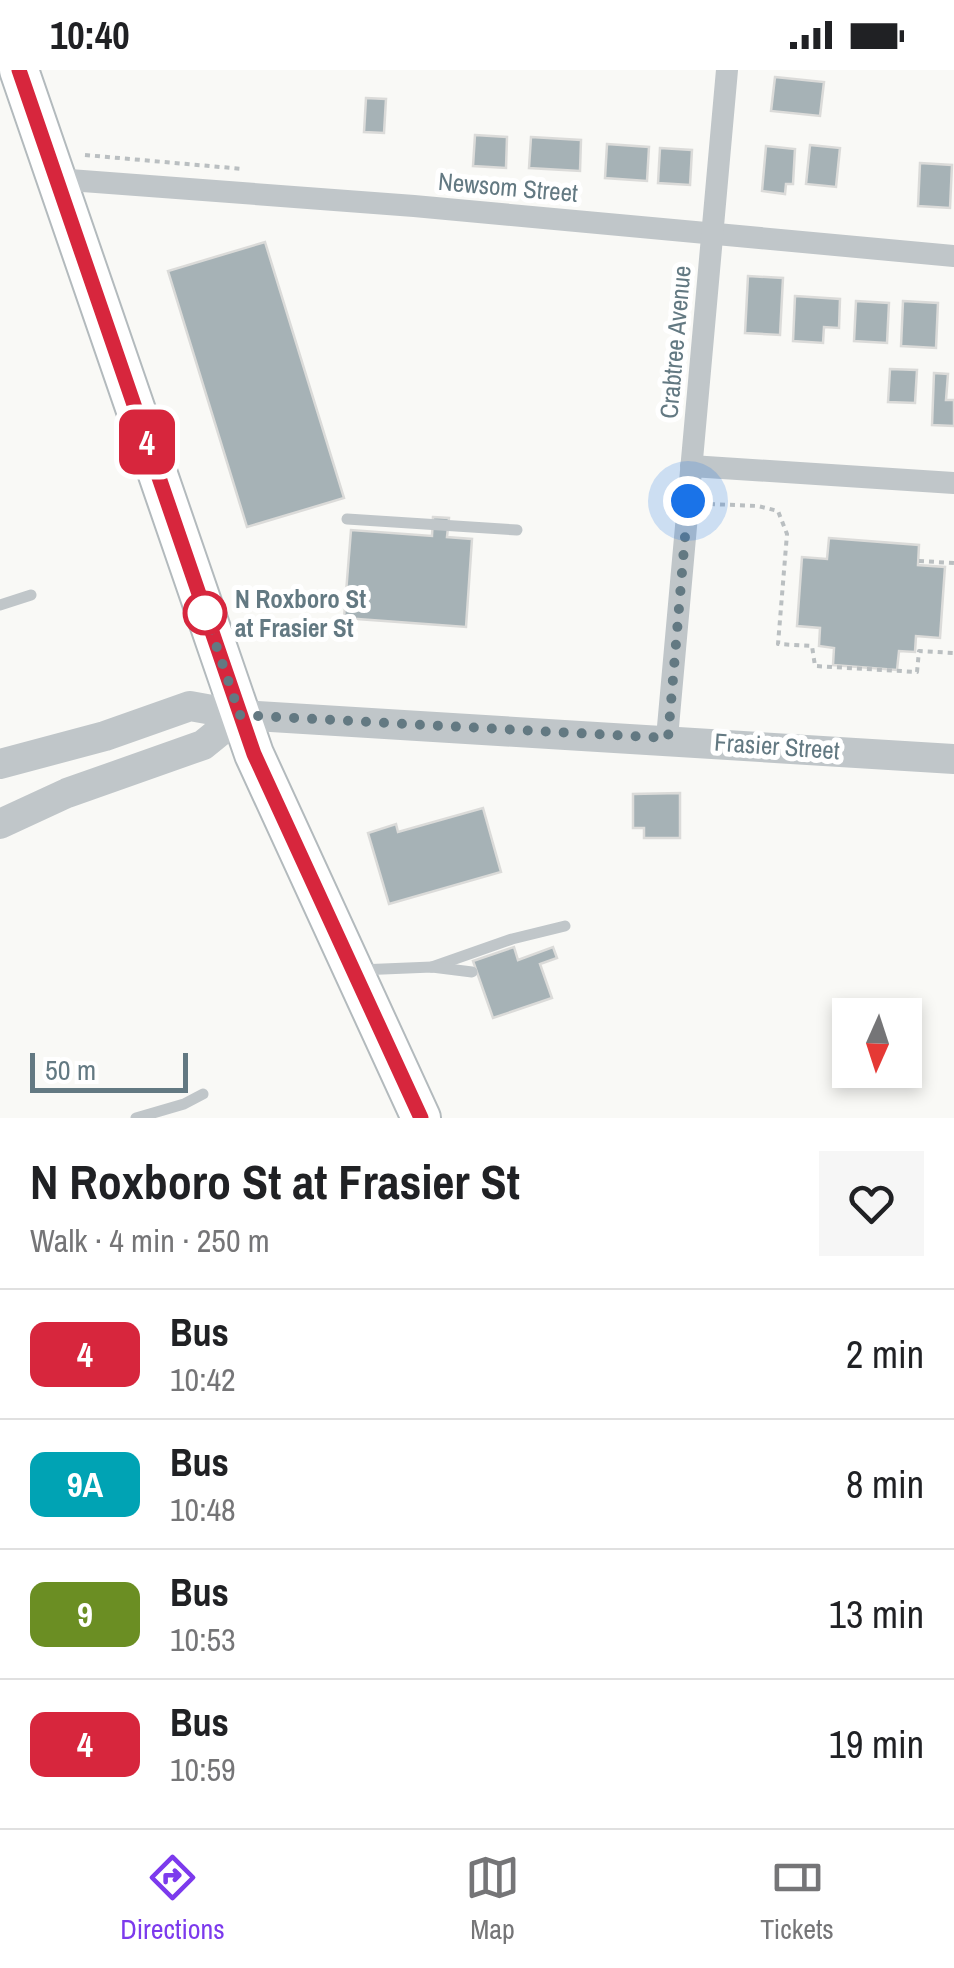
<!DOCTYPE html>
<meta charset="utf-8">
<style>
:root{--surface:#fff;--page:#f6f6f6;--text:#202124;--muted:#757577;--line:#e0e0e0;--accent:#7c3aed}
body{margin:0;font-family:"Archivo Narrow",sans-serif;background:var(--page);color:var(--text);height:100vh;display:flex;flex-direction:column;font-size:38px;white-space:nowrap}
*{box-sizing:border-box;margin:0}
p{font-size:32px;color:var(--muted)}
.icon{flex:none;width:55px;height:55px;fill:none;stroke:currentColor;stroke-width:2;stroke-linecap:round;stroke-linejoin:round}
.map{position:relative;height:1048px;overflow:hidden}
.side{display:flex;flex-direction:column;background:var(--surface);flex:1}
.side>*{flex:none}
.badge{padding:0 20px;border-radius:15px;font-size:35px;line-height:65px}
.needle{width:65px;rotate:183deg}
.buttons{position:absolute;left:832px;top:928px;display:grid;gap:20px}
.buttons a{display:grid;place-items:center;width:90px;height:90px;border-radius:0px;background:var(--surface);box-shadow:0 5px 15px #0003;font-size:50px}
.scale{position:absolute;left:30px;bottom:25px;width:158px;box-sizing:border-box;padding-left:10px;border:5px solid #637982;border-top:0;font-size:28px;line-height:35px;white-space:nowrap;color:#637982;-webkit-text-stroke:8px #fff;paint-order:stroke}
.you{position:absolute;width:50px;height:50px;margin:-25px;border:8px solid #fff;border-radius:50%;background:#1a73e8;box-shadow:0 0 0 15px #1a73e833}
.map>.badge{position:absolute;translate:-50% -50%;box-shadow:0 0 0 5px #fff}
.round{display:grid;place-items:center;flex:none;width:105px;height:105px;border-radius:0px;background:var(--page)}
.overview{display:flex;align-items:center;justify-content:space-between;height:170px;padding:0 30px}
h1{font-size:48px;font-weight:700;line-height:75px}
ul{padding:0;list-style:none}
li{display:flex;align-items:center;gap:30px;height:130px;padding:0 30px;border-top:2px solid var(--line)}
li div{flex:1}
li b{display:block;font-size:38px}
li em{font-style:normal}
li .badge{min-width:110px;font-weight:700;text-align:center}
.status{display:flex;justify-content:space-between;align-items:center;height:70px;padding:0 50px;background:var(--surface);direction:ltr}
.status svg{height:28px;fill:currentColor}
.tab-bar{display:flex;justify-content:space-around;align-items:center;height:140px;border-top:2px solid var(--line);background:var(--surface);font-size:28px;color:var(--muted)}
.tab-bar a{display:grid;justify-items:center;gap:5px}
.tab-bar .on{color:var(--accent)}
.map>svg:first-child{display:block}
</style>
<div class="status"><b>10:40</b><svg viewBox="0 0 49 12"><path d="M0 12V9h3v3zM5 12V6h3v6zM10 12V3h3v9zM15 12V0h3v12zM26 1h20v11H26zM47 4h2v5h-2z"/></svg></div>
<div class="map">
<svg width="954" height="1048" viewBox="0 0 954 1048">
<rect width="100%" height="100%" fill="#f9f9f6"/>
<g fill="#a6b2b6" stroke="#dbdbd9" stroke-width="2.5">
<polygon points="775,7 824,12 820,46 771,41"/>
<polygon points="366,28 386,29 384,63 364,62"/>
<polygon points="475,65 507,67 506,98 473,96"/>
<polygon points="531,67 581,70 580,101 529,98"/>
<polygon points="607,74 649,77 647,111 605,108"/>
<polygon points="810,75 840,78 836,117 806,114"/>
<polygon points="766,76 795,79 793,114 786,114 785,124 762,121"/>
<polygon points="660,78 692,80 690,115 658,113"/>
<polygon points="920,93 952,95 950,138 918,136"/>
<polygon points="265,172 344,428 247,457 168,201"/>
<polygon points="748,206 783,208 780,265 745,263"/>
<polygon points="795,226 840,229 839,258 824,257 823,273 793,271"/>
<polygon points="856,231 889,233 887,273 854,271"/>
<polygon points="903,231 938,233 936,278 901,276"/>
<polygon points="890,299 917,300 915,333 888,332"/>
<polygon points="934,303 948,304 946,330 954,330 954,356 932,355"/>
<polygon points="433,447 449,448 447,467 472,469 466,557 344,548 351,460 432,466"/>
<polygon points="829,468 919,475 918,495 945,497 940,568 916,566 915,582 899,581 897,600 833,595 834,578 819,576 820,558 797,556 802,487 827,489"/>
<polygon points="680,723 680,768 644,768 644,758 633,758 633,724"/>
<polygon points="483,738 501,802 389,834 368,763 396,754 398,762"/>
<polygon points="514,877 518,890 553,877 557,888 540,894 552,928 493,948 473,891"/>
</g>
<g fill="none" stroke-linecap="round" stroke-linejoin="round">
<g stroke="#b3babd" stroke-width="42">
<polyline id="primary" points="19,0 254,684 421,1048"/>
</g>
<g stroke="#babfc1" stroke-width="4" stroke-dasharray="5 5" stroke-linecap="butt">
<polyline points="85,85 243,99"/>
<polyline points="710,434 758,436 778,441 787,464 778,574 812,576 815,596 917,602 919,581 954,583"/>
<polyline points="919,491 954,493"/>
</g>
<g stroke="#c0c6c9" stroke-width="11">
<polyline points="347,449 517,460"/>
<polyline points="0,535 31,525"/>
<polyline points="432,897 512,869 565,856"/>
<polyline points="359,900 432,897 472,902"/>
<polyline points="136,1048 184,1034 203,1024"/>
</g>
<g stroke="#c0c6c9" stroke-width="22">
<polyline points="56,109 414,136 954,186"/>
<polyline points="691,396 954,413"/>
<polyline points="667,668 727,0"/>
</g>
<g stroke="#c0c6c9" stroke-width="30">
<polyline points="0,694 105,666 190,636 240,645 954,689"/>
<polyline points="0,754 67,723 203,675 240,645"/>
</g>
<use href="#primary" stroke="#fff" stroke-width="38"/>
</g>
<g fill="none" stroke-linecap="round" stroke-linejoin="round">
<g stroke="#fff" stroke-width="22">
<polyline id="line" points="19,0 254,684 421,1048"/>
</g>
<use href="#line" stroke="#d7263d" stroke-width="15"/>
<polyline stroke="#637982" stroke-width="10" stroke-dasharray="0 18" points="205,543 240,645 668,668 688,431"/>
</g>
<circle fill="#fff" stroke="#d7263d" stroke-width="5" cx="205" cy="543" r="20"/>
<g text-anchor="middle" stroke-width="10" stroke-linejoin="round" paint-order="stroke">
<g font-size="25" fill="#637982" stroke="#fff">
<text transform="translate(508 117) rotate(5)" y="9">Newsom Street</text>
<text transform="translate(675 272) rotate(-85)" y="9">Crabtree Avenue</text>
<text transform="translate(777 676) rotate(4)" y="9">Frasier Street</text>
</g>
<g font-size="25" font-weight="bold" fill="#637982" stroke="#fff" text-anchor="start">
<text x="235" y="538">N Roxboro St<tspan x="235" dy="29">at Frasier St</tspan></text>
</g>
</g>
</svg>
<div class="buttons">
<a><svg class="needle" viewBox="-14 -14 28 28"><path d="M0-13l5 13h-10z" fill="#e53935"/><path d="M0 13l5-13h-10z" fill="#757577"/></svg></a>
</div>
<div class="scale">50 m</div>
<div class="you" style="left:688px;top:431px"></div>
<b class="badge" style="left:147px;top:372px;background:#d7263d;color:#fff">4</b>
</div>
<section class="side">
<div class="overview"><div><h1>N Roxboro St at Frasier St</h1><p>Walk · 4 min · 250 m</p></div><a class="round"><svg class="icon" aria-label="heart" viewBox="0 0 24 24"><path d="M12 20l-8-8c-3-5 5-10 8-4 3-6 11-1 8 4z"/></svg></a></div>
<ul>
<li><span class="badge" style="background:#d7263d;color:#fff">4</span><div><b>Bus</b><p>10:42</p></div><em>2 min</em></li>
<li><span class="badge" style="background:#00a3b4;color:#fff">9A</span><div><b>Bus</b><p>10:48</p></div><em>8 min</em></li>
<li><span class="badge" style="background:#6b8e23;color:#fff">9</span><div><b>Bus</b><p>10:53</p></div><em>13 min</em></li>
<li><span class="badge" style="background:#d7263d;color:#fff">4</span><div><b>Bus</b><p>10:59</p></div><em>19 min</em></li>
</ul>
</section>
<nav class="tab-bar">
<a class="on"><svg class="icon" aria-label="directions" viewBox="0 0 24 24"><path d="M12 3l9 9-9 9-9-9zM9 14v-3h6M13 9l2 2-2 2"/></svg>Directions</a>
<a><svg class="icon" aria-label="map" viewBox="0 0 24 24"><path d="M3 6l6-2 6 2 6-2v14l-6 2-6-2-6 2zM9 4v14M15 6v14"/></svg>Map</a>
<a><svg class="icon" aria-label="tickets" viewBox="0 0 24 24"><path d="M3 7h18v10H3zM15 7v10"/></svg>Tickets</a>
</nav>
